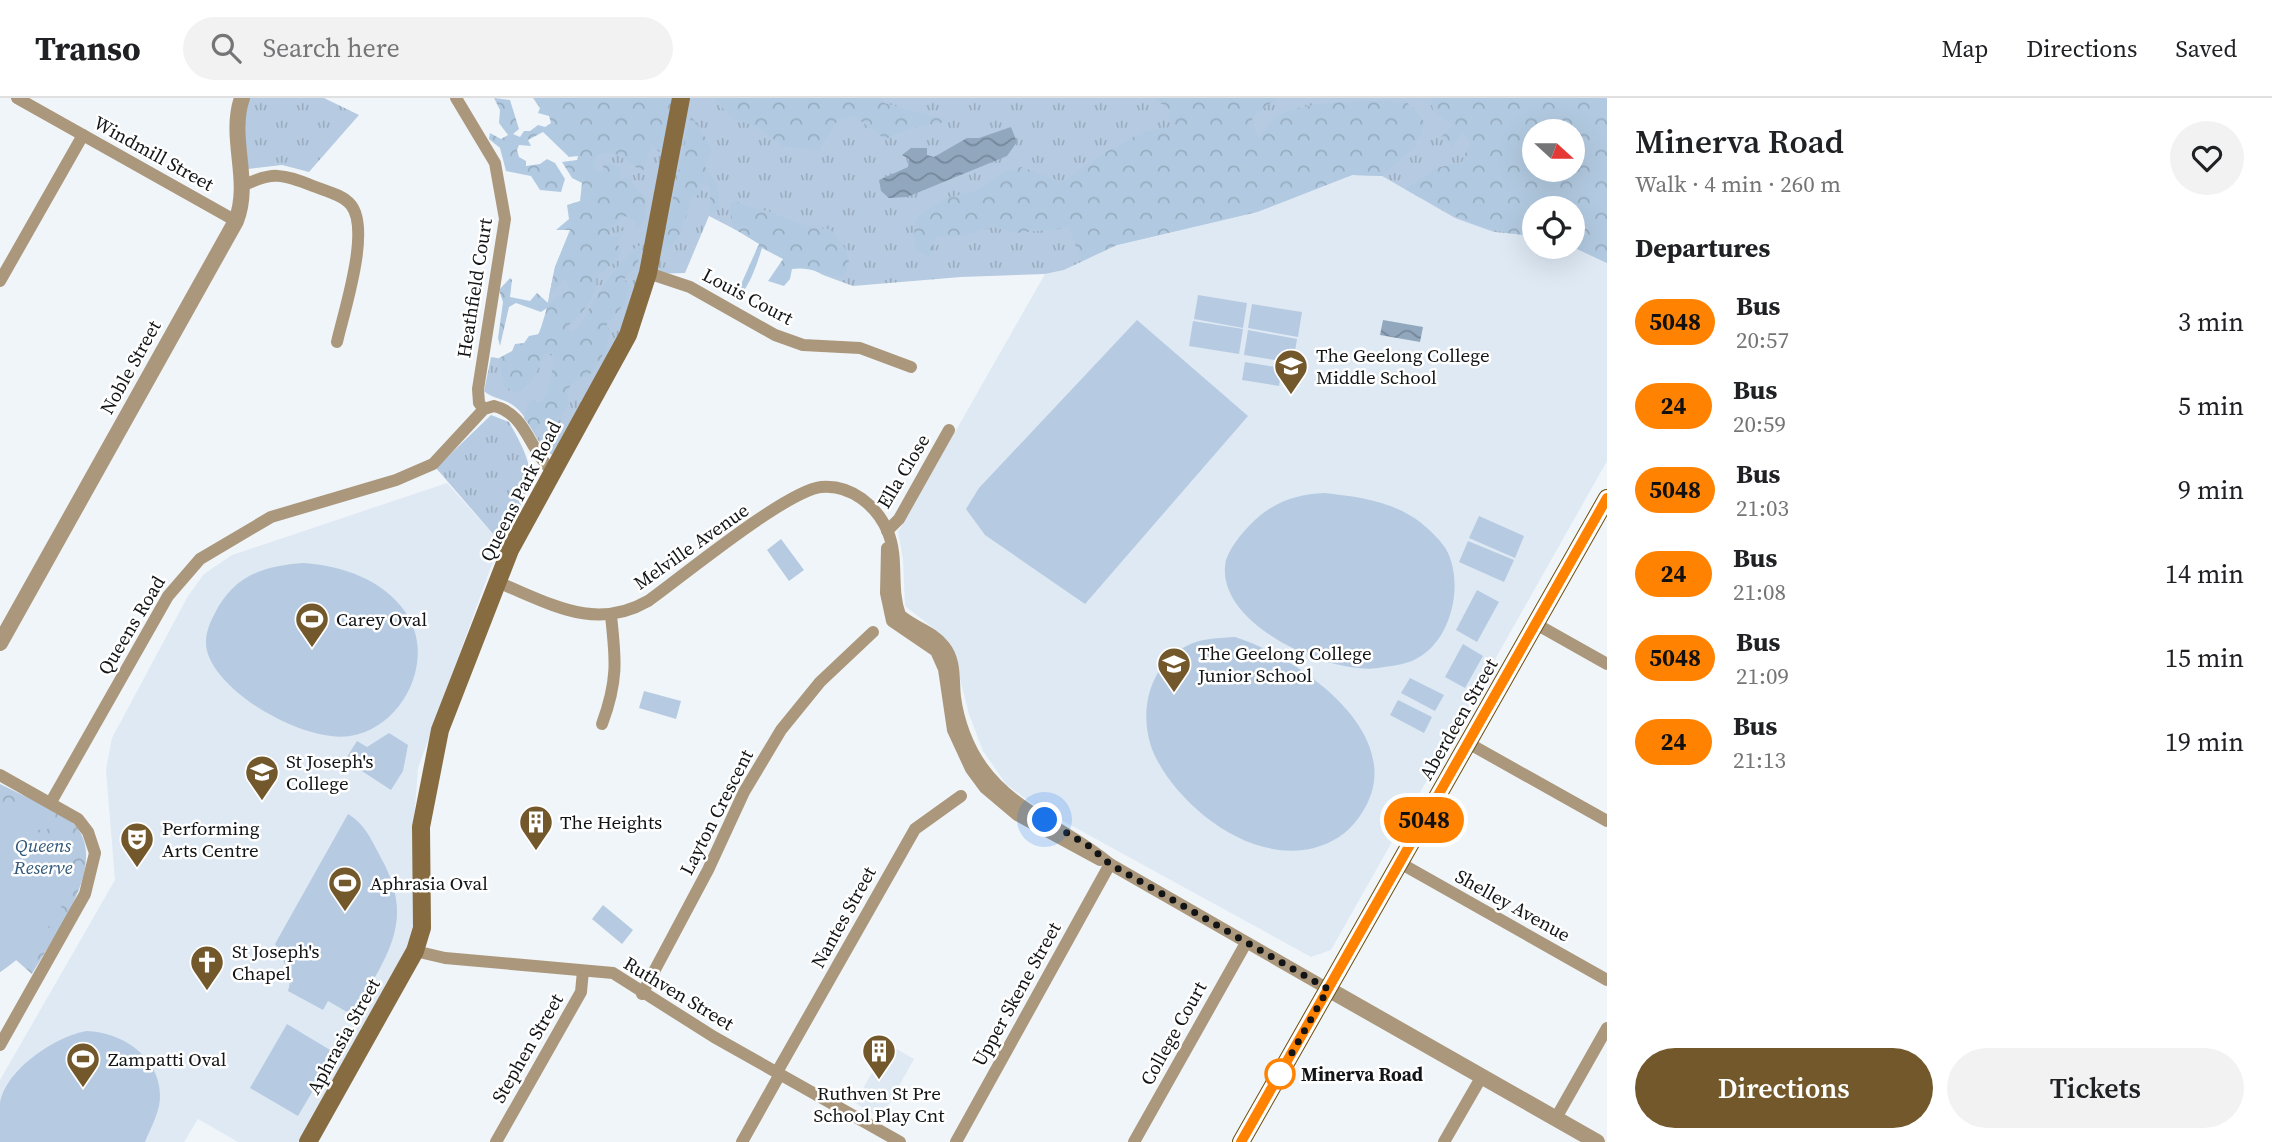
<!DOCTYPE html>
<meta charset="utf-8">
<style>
:root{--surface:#fff;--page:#f2f2f2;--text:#202124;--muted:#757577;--line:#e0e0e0;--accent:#73582b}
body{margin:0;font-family:"Source Serif 4",serif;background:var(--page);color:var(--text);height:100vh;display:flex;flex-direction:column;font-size:26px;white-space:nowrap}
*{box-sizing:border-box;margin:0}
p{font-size:23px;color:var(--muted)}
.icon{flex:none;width:38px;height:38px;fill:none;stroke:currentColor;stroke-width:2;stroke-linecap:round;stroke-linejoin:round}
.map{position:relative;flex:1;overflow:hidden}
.drawer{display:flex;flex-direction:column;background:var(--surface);width:665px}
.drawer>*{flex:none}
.badge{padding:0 14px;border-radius:23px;font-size:24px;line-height:46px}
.needle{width:46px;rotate:111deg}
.tools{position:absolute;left:1522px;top:21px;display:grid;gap:14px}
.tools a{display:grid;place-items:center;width:63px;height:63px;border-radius:50%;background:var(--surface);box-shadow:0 7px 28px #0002;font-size:35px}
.you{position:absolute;width:35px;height:35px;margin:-18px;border:5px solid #fff;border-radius:50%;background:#1a73e8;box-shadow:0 0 0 10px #1a73e833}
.map>.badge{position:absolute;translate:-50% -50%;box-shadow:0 0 0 4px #fff}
h2{padding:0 28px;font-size:26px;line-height:63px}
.round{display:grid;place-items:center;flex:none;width:74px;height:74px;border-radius:37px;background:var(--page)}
.overview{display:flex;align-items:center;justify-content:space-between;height:119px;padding:0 28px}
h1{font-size:33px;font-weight:600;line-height:52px}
.button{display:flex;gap:14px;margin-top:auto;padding:14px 28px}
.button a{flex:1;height:80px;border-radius:42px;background:var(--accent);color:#fff;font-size:28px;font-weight:600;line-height:80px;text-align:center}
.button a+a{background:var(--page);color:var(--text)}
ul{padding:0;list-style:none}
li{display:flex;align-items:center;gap:21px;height:84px;padding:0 28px}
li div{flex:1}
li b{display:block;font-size:26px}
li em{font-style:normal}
li .badge{min-width:77px;font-weight:700;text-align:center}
header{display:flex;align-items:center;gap:42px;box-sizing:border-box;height:98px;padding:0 35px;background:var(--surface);border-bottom:2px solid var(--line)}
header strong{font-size:33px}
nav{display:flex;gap:38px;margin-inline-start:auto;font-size:24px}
.search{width:490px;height:63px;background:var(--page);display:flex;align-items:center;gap:18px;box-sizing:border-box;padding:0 24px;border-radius:38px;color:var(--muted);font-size:26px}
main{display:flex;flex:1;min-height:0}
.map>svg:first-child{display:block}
</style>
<header>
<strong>Transo</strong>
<div class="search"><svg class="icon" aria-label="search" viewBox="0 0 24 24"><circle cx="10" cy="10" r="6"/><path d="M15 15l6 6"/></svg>Search here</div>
<nav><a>Map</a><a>Directions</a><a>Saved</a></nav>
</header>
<main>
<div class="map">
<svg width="1607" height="1044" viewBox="0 0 1607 1044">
<defs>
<pattern id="grass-tufts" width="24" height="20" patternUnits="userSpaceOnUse" patternTransform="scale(1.75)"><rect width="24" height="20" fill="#b6cbe1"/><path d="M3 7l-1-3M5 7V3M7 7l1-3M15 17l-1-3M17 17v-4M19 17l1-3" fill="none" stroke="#9cadc0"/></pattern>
<pattern id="forest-crowns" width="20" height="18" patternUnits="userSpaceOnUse" patternTransform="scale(1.75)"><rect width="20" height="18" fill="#b2cae1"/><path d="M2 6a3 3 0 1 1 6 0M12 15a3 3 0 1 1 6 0" fill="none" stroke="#98adc0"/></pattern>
<pattern id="park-crowns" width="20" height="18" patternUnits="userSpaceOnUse" patternTransform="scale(1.75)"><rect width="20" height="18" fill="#b6cbe1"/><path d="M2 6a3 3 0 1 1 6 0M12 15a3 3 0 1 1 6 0" fill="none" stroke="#9cadc0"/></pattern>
<pattern id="water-waves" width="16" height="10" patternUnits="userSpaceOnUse" patternTransform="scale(1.75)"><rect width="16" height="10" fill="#91a7be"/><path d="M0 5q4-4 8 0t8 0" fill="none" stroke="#758799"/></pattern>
</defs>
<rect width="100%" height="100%" fill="#f0f5fa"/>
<g fill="#dee9f4">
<polygon points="1352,77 1382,78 1455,120 1511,136 1535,138 1535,149 1573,149 1607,165 1607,363 1331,852 1311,859 1034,707 1006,686 983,653 969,616 952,550 937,533 905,508 903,461 898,434 1045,176 1064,172 1117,147 1257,114"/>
<polygon points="447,385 500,444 418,670 413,736 415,825 404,859 298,1044 238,1044 198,1021 184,1044 0,1044 0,982 115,782 106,672 112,640 188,498 204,476 232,457"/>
<polygon points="888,946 914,961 881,1020 855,1005"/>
</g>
<g fill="url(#grass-tufts)" fill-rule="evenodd">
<polygon points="249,0 324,0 359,17 309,74 282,67 248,71 243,20"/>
<path d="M546 0H1607V165L1573 149V110H1535V138L1494 134 1455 120 1382 78 1352 77 1257 114 1117 147 1064 172 1045 176 961 179 853 188 823 177 709 118 685 175 652 176 596 295 552 357C534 345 531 321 514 308 504 300 492 301 484 293L491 259 526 265 544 223 555 169 577 116 588 77ZM1535 33H1573V72H1535Z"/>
<path d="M491 317 509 324C544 385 531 386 500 444L436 370Z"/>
</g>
<g fill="url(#forest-crowns)" fill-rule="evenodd">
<path d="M494 0 510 2 519 31 513 36 520 39 524 33H530L538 27 545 29 551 25 549 18 538 15 540 10 533 0H678L668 18C672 31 670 45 659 54L652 47 643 73C625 65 619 49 597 58L594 67 596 74H602L604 65 621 69 620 82 631 77 632 85 646 101 645 122 637 131 633 122 625 118 611 129 610 137 614 139 619 133H626L617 146 622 152 618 162 596 179C600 197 580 217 568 228L570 235C587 224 583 220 592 205 604 184 620 164 637 148H643L637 167 624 181 631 187 624 206 606 228 611 233C608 246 602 261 593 273 586 281 571 282 568 293 567 298 570 303 568 309L553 327 544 324 534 334 524 320 528 303 532 301 537 306 548 295C546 281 557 271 552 256H545L534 280 519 295 504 289 499 260 512 253 515 246 524 245 529 238 539 236 547 210 541 214 516 205 509 209 500 248 498 240 503 204 499 192 510 180 512 182 510 199 530 203 537 195 548 205 570 192 565 181 549 198 555 169 570 132H556L569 121 567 107 580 103 582 85 572 80 562 64 577 62 578 58 569 59 543 34 528 42 531 48 519 47 517 52 519 59 526 63V68L540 66 547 61 555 65 565 81 561 94 540 92 531 78 506 73 500 50 489 41 490 35 501 41 508 37 499 25 500 12Z"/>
<polygon points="714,0 879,0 884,5 951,23 913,30 885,41 854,18 837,23 819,53 782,48 756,28 732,21"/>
<path d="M1153 0H1277L1252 20 1258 40C1264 34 1269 25 1275 19 1295 3 1383 0 1407 5 1414 8 1420 19 1425 25L1415 49 1382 78 1352 77 1257 114 1117 147 1081 163 1069 130 1016 135 993 129 965 138 937 139 929 159 915 153 914 122 940 102 976 92 1006 73 1021 69 1063 84 1097 59 1144 33 1171 29 1168 10Z"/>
<path d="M1431 0H1607V165L1573 149V110H1535V138C1477 134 1453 118 1405 91L1436 70 1462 64 1470 43 1461 35 1452 50 1441 39 1452 27 1433 13ZM1535 33H1573V72H1535Z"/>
<path d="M691 17C695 24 712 49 712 52 711 58 706 63 705 69L718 86 720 111 710 115V89L703 87 699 96 692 100 681 135 670 150 662 149Z"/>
<path d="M735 102C748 112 762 110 777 116 795 124 810 130 830 131 844 147 857 161 842 179 822 177 810 168 792 171L790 181 784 188 768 183 783 161 762 150C758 163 747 198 734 201L735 192 738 193 759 146 733 130 729 106Z"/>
</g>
<path fill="url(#park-crowns)" d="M0 686C17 695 64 714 75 727 110 766 53 839 32 876L16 862 0 874Z"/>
<g fill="#b6cbe1">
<polygon points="1198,197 1247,205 1243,230 1194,221"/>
<polygon points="1252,206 1302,214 1298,239 1248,230"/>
<polygon points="1137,222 1248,318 1085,506 985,437 966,411 979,390"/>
<polygon points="1193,223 1243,231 1239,256 1189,248"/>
<polygon points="1248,232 1297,241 1293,265 1244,257"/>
<polygon points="1245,264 1282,270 1279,288 1242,282"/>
<path d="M1325 395C1359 399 1392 403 1420 424 1430 432 1443 444 1448 455 1464 490 1450 546 1414 562 1403 567 1390 568 1378 570 1329 577 1212 525 1226 462 1230 450 1241 436 1250 427 1271 405 1295 396 1325 395Z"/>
<polygon points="1479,418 1524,438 1515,460 1469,440"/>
<polygon points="781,441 804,472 789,483 767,452"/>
<polygon points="1468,443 1514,462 1504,484 1459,464"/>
<path d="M304 465C342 468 383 481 406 515 437 561 403 630 350 638 306 645 219 597 207 553 204 541 208 528 214 517 233 478 262 468 304 465Z"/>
<polygon points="1477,492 1499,504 1477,544 1456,532"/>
<path d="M1235 539C1295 558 1406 632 1366 708 1354 730 1339 743 1314 750 1253 765 1185 714 1157 662 1135 621 1147 563 1193 545 1207 540 1221 540 1235 539Z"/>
<polygon points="1463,546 1483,558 1465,590 1445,579"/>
<polygon points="1410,580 1444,597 1435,613 1401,595"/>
<polygon points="644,593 681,603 676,621 639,610"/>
<polygon points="1398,602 1432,619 1424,635 1390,617"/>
<polygon points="389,635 408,647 403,673 391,692 345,662 357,643 367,649"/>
<polygon points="20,700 54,720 45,735 11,716"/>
<path d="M348 716C365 726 371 741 380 758 418 826 385 857 354 918L328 903 323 912 288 893C295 873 281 864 275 846Z"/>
<path d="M0 719C17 721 35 731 49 741 103 780 39 848 0 874Z"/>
<polygon points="603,807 633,832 622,846 592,821"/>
<polygon points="287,926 335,955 298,1018 250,990"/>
<path d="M87 933C121 934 159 958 160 996 161 1012 151 1029 145 1044H0C0 1032 0 1017 0 1005 6 971 56 938 87 933Z"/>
</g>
<g fill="url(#water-waves)">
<polygon points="1011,29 1017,44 1007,58 907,99 889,100 881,93 879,82 908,69 909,61 902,57 911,50 927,50 927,57 934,59 967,40 979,40"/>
<polygon points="1383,222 1423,229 1420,244 1380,237"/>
</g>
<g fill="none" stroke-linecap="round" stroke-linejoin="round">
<g stroke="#ab987c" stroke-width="12">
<polyline points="17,0 236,123"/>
<polyline points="456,0 495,65 505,121 478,291 479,305 484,311"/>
<path d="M242 88C273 73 282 76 313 88 326 93 343 97 351 107 371 132 344 213 337 244"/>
<polyline points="648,175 690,189 775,237 803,247 860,250 911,269"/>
<polyline points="0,183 83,37"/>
<polyline points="887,433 899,421 949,332"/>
<polyline points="887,450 886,495 892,523 936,553 944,571 953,632 971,671 985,690 1017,717 1100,762"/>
<path d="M497 484C550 505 594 534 648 503 683 478 786 393 821 389 851 386 877 408 888 434 899 461 890 490 900 517 913 529 933 533 944 548 956 563 953 581 955 599 958 623 968 650 982 669 1014 714 1069 731 1110 766L1328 891"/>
<polyline points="1536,526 1607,566"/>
<path d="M602 626C618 583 616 562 611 518"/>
<polyline points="1468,645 1607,723"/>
<polyline points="0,677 78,721 88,734 95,755 85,796 0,947"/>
<path d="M51 704 168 498 200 461 271 419 396 382 433 366 484 311 494 308C526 316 529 351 551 372"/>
<polyline points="1400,765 1607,882"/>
<polyline points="415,853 445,860 613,875 714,939 900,1044"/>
<polyline points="642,896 708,772 744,694 781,632 820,584 873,534"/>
<polyline points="777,974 915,731 961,698"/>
<polyline points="1556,1020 1607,930"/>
<polyline points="496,1044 581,894 583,873"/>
<polyline points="742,1044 780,976"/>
<polyline points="956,1044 1110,766"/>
<polyline points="1134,1044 1246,845"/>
<polyline points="1444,1044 1482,978"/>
</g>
<g stroke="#ab987c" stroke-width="16">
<path d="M0 545 236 123C252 83 228 40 242 0"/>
<polyline points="1328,891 1597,1044"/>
</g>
<polyline stroke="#876c41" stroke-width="18" points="308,1044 415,853 422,830 421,729 440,632 510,452 628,237 648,175 681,0"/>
<polyline stroke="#6d4d0d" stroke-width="18" points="1241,1044 1607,400"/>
</g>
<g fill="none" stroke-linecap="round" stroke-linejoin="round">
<g stroke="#fff" stroke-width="16">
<polyline id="line" points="1241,1044 1607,400"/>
</g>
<use href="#line" stroke="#ff8200" stroke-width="10"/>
<polyline stroke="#131416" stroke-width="7" stroke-dasharray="0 12.6" points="1045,722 1089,748 1110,766 1328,891 1280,976"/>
</g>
<defs>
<g id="school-pin" transform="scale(1.75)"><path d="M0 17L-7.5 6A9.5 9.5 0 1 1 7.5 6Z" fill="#73582b" stroke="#fff"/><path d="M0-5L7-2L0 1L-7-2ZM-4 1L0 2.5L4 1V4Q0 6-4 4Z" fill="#fff"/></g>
<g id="stadium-pin" transform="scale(1.75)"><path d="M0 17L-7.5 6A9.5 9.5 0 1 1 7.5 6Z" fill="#73582b" stroke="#fff"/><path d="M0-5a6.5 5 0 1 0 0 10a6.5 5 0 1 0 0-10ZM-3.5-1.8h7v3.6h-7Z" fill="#fff"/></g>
<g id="building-pin" transform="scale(1.75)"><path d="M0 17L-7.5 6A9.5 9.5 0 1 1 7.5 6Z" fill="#73582b" stroke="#fff"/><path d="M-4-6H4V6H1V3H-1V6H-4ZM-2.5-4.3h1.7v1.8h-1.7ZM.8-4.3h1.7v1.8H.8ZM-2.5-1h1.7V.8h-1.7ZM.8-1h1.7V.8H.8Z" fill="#fff"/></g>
<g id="theatre-pin" transform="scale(1.75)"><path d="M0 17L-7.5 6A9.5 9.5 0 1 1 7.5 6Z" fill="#73582b" stroke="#fff"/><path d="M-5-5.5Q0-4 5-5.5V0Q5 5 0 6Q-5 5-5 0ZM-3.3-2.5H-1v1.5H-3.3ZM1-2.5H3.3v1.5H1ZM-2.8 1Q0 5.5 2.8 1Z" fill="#fff"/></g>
<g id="church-pin" transform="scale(1.75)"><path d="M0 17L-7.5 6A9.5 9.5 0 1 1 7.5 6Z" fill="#73582b" stroke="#fff"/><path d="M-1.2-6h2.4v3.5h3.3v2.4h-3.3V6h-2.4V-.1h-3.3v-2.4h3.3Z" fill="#fff"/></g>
</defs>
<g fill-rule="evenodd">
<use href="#school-pin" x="1291" y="268"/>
<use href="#stadium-pin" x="312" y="521"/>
<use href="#school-pin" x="1174" y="566"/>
<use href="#school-pin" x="262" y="674"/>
<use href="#building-pin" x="536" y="724"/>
<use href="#theatre-pin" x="137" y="741"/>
<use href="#stadium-pin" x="345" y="785"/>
<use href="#church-pin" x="207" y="864"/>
<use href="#building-pin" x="879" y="953"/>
<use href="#stadium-pin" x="83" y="961"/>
</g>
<circle fill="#fff" stroke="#ff8200" stroke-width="3.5" cx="1280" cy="976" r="14"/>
<g text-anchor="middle" stroke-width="5" stroke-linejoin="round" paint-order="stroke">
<g font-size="19" fill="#131416" stroke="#fff">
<text transform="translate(154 55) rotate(29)" y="7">Windmill Street</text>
<text transform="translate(474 190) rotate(-81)" y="7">Heathfield Court</text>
<text transform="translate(748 198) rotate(28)" y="7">Louis Court</text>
<text transform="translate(130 269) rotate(-61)" y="7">Noble Street</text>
<text transform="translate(903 373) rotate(-59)" y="7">Ella Close</text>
<text transform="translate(520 393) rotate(-63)" y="7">Queens Park Road</text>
<text transform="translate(691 448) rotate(-35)" y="7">Melville Avenue</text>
<text transform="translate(131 527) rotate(-59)" y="7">Queens Road</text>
<text transform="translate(1458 621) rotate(-60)" y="7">Aberdeen Street</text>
<text transform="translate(716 714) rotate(-63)" y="7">Layton Crescent</text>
<text transform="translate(1513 807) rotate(29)" y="7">Shelley Avenue</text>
<text transform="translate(843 819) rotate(-61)" y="7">Nantes Street</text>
<text transform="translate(679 895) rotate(31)" y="7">Ruthven Street</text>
<text transform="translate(1016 896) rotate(-61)" y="7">Upper Skene Street</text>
<text transform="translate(1173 935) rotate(-61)" y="7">College Court</text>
<text transform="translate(343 938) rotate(-61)" y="7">Aphrasia Street</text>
<text transform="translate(527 950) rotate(-60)" y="7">Stephen Street</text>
</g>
<g font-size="19" fill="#131416" stroke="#fff" text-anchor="start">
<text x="1316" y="264">The Geelong College<tspan x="1316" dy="22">Middle School</tspan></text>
<text x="336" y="528">Carey Oval</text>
<text x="1198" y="562">The Geelong College<tspan x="1198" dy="22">Junior School</tspan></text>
<text x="286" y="670">St Joseph's<tspan x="286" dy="22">College</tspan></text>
<text x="560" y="731">The Heights</text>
<text x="162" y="737">Performing<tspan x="162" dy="22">Arts Centre</tspan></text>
<text x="370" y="792">Aphrasia Oval</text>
<text x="232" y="860">St Joseph's<tspan x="232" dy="22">Chapel</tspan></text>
<text x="108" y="968">Zampatti Oval</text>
<text x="879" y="1002" text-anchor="middle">Ruthven St Pre<tspan x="879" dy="22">School Play Cnt</tspan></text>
</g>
<g font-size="19" font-style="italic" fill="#315779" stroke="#fff">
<text x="43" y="754">Queens<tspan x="43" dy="22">Reserve</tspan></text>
</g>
<g font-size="19" font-weight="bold" fill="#131416" stroke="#fff" text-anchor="start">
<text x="1301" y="983">Minerva Road</text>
</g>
</g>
</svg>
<div class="tools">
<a><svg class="needle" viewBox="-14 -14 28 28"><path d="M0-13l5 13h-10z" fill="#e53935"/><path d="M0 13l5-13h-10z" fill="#757577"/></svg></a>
<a><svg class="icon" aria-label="locate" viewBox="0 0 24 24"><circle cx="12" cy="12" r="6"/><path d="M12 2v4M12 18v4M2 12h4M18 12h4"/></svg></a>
</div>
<div class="you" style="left:1045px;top:722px"></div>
<b class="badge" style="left:1424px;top:722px;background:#ff8200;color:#111">5048</b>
</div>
<section class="drawer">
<div class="overview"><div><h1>Minerva Road</h1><p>Walk · 4 min · 260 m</p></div><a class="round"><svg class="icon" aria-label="heart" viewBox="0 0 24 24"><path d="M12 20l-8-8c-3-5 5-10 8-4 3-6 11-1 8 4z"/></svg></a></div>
<h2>Departures</h2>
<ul>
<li><span class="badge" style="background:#ff8200;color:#111">5048</span><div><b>Bus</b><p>20:57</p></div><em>3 min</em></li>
<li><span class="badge" style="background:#ff8200;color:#111">24</span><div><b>Bus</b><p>20:59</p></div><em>5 min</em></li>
<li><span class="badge" style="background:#ff8200;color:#111">5048</span><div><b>Bus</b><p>21:03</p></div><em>9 min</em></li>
<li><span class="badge" style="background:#ff8200;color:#111">24</span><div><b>Bus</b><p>21:08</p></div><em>14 min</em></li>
<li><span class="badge" style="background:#ff8200;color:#111">5048</span><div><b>Bus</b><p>21:09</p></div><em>15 min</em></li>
<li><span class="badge" style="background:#ff8200;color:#111">24</span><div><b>Bus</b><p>21:13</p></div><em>19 min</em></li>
</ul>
<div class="button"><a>Directions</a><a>Tickets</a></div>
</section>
</main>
